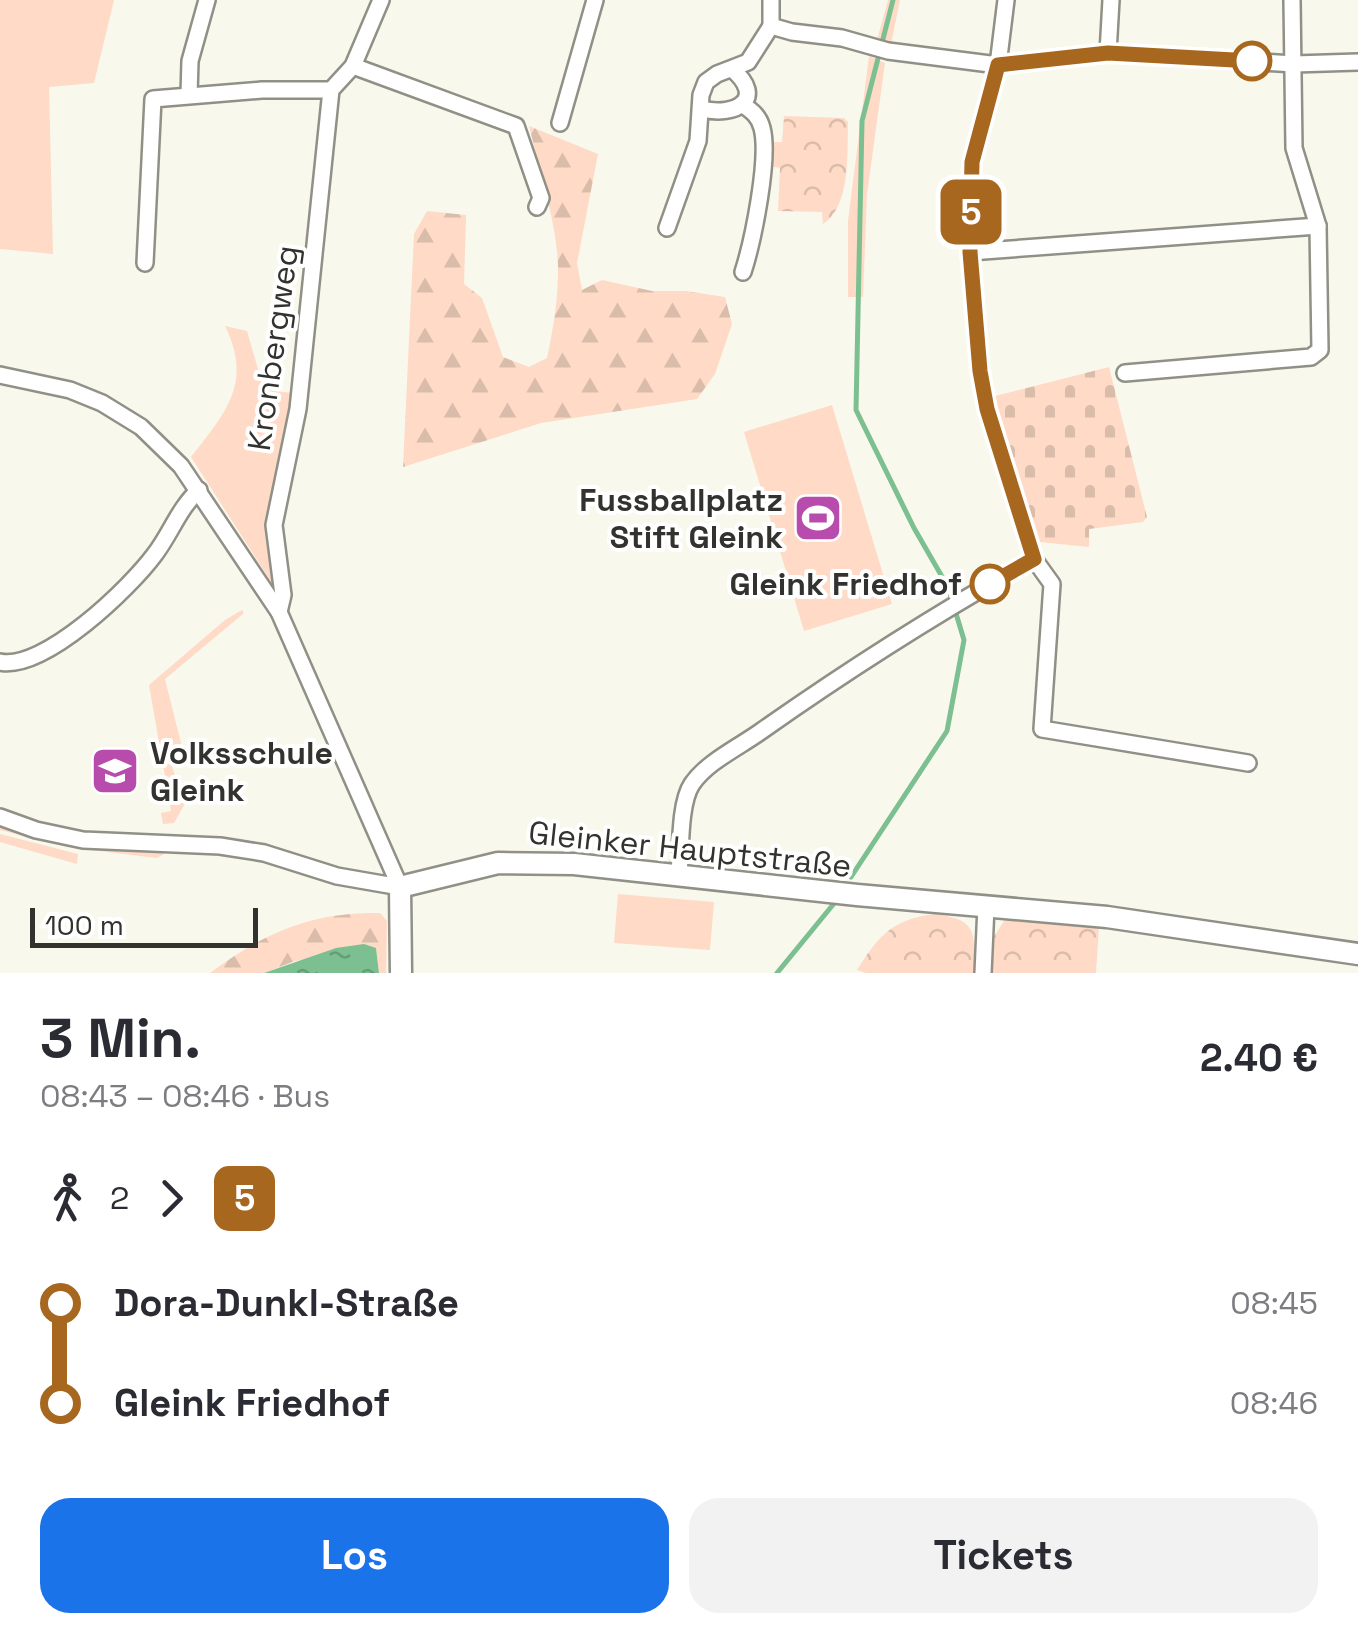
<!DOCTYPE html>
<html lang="de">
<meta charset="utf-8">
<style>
:root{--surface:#fff;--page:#f2f2f3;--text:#2b2b33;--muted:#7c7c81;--accent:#1a73e8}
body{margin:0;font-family:"Space Grotesk",sans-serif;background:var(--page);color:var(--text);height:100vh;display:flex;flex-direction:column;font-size:38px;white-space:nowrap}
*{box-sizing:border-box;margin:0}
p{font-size:32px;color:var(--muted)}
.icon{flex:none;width:55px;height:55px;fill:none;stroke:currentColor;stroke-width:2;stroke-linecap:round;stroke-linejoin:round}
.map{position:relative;height:973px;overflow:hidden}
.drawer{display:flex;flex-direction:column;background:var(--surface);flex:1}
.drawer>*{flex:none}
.badge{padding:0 20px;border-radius:15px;font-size:35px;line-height:65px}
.scale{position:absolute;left:30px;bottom:25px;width:228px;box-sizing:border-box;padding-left:10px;border:5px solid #32322e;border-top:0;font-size:28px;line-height:35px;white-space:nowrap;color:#32322e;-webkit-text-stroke:8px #fff;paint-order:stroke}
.map>.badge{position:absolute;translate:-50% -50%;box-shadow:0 0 0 5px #fff}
.legs{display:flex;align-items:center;gap:15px;height:110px;padding:0 40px;font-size:32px}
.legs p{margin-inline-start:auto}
.overview{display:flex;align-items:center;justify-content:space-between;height:170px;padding:0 40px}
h1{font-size:55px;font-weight:800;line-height:75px}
.button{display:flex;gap:20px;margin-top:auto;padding:20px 40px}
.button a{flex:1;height:115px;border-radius:30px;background:var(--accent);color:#fff;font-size:40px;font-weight:800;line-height:115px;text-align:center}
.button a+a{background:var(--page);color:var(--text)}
ul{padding:0 40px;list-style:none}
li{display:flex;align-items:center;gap:35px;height:100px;font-size:38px}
li i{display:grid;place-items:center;width:15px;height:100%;margin:0 12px;background:currentColor}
li i::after{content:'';width:25px;height:25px;margin:-12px;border:8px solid;border-radius:50%;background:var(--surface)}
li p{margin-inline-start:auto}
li:first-child i{background:linear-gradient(#0000 50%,currentColor 0)}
li:last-child i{background:linear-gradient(currentColor 50%,#0000 0)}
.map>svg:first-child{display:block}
</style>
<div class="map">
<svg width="1358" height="973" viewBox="0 0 1358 973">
<defs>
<pattern id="forest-firs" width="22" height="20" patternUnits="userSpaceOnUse" patternTransform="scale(2.5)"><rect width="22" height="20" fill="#fedac7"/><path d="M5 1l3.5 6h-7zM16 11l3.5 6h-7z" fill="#dabcab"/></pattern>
<pattern id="cemetery-stones" width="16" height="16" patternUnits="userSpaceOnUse" patternTransform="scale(2.5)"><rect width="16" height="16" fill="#fedac7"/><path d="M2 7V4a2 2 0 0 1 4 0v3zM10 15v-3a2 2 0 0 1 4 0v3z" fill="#dabcab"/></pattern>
<pattern id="park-crowns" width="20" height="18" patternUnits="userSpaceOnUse" patternTransform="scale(2.5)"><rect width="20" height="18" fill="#fedac7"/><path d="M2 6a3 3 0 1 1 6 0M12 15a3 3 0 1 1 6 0" fill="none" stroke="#dabcab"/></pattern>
<pattern id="water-ripples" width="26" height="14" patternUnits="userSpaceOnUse" patternTransform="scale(2.5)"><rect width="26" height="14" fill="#7cbf90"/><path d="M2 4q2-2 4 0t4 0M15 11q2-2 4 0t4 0" fill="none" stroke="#669c76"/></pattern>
</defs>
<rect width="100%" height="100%" fill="#f9f8ed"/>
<g fill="#fedac7">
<polygon points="0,0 114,0 94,83 49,87 53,254 0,249"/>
<polygon points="888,0 900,0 891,44 877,40"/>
<polygon points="869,56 885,63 867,194 863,297 848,297 848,221"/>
<path d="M225 326 247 331 264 390 293 393 268 529 277 590 274 592 268 577 191 457C226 412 253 383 225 326Z"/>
<polygon points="832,405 892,604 804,631 744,432"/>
<polygon points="242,610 244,613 165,679 182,747 168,753 178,786 196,784 174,823 163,824 161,813 171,811 149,685 225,620"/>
<polygon points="0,824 165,850 164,854 157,858 67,847 0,830"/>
<polygon points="0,834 78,854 77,864 0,842"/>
<polygon points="618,894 714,902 710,950 614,943"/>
</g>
<g fill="url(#forest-firs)">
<path d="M529 126 598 154 577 263 582 290 602 280 652 291H686L725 297 732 324 715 374 697 399 541 423 403 467 414 234 427 211 466 215 464 284 482 298 503 357 529 367 547 358C553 330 558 301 558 272 559 231 539 167 529 126Z"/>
<path d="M380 913 387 921 386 973H379L376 948 295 961 264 973H210C265 932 312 912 380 913Z"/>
</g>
<polygon fill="url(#cemetery-stones)" points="1109,367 1147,517 1143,522 1089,529 1089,547 1040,542 1013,472 995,396"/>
<g fill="url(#park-crowns)">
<path d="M784 116 844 118 848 122C847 153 851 206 823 224L822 212 778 211 780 168 769 166 771 142H782Z"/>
<path d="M935 914C980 920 974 934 974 973H866L857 970C879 935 893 919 935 914Z"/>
<polygon points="1006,918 1099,927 1096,973 990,973 993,938"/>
</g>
<polygon fill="url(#water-ripples)" points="364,944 376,948 379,973 264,973 336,948"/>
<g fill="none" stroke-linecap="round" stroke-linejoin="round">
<g stroke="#7cbf90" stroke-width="5">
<polyline points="851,877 947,731 964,640 948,587 914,528 856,410 862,121 893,0"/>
<polyline points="777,973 836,901"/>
</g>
<g stroke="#919087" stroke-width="20">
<g id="minor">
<polyline points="771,0 771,26 792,32 842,38 888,51 998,65 1108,53 1294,64 1358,62"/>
<polyline points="1108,53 1111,0"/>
<polyline points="353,66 516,126 541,198 537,207"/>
<polyline points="189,95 190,61 207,0"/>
<path d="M742 104C752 111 759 116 762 128 770 158 753 241 743 272"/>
<path d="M702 109C736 117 767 99 732 69"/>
<polyline points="560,123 595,0"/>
<polyline points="667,228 698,141 701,95 706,82 717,74 748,62 771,26"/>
<polyline points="970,252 1318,226"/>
<polyline points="145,263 153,99 262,90 331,90"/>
<polyline points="1125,373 1311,357 1320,350 1318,226 1294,148 1292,0"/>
<polyline points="0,375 70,390 102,403 141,427 181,466 279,612 400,887 337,876 264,853 220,846 83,840 36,830 0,817"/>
<polyline points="1034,559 1052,584 1042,729 1248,763"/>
<polyline points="279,612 283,595 274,525 298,409 331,90 353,66 381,0"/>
<path d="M0 662C44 671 130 588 155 554 171 533 179 508 199 490"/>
<path d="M679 875C681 851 679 803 692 784 707 762 739 747 760 732 848 670 939 612 1034 559L987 409 980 371 970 252 972 162 998 65 1006 0"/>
<polyline points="983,973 986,906"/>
</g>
</g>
<g stroke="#919087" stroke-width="25">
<polyline id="tertiary" points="401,973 400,887 498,863 574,864 857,895 1107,917 1358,954"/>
</g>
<use href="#minor" stroke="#fff" stroke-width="15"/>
<use href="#tertiary" stroke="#fff" stroke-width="20"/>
</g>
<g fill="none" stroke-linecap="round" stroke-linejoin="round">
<g stroke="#fff" stroke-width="22">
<polyline id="line-1" points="990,584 1034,559 987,409 980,371 970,252 972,162 998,65 1108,53 1252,61"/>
</g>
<use href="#line-1" stroke="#a7671f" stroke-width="15"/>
</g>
<defs>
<g id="stadium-square" transform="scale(2.5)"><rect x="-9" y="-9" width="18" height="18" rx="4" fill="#b74cad" stroke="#fff"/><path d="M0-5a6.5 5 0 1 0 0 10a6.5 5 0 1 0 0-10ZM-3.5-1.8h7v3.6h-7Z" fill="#fff"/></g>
<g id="school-square" transform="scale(2.5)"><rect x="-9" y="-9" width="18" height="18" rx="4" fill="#b74cad" stroke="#fff"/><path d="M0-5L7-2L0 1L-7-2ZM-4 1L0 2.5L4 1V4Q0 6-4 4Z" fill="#fff"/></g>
</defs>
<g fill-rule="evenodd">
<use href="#stadium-square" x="818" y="518"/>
<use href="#school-square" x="115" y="771"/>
</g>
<g fill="#fff" stroke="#a7671f" stroke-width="5">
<circle cx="1252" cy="61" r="18"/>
<circle cx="990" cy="584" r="18"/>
</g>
<g text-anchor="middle" stroke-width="8" stroke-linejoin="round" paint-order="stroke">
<g font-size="32" fill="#32322e" stroke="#fff">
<text transform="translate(273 348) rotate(-82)" y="11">Kronbergweg</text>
<text transform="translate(690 849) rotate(6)" y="11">Gleinker Hauptstraße</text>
</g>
<g font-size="32" font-weight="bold" fill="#32322e" stroke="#fff" text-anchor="end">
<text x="783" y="511">Fussballplatz<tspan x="783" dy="37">Stift Gleink</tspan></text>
<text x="150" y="764" text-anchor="start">Volksschule<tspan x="150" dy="37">Gleink</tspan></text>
</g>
<g font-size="32" font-weight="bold" fill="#32322e" stroke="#fff" text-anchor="end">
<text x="962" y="595">Gleink Friedhof</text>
</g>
</g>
</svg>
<div class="scale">100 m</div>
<b class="badge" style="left:971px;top:212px;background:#a7671f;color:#fff">5</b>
</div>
<section class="drawer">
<div class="overview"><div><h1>3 Min.</h1><p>08:43 – 08:46 · Bus</p></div><b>2.40 €</b></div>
<div class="legs"><svg class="icon" aria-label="walk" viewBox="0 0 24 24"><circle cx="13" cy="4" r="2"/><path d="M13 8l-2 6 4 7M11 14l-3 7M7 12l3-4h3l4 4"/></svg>2<svg class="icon" aria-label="forward" viewBox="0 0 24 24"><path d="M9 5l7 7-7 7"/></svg><b class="badge" style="background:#a7671f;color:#fff">5</b></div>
<ul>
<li><i style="color:#a7671f"></i><b>Dora-Dunkl-Straße</b><p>08:45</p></li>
<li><i style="color:#a7671f"></i><b>Gleink Friedhof</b><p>08:46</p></li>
</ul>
<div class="button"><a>Los</a><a>Tickets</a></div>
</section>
